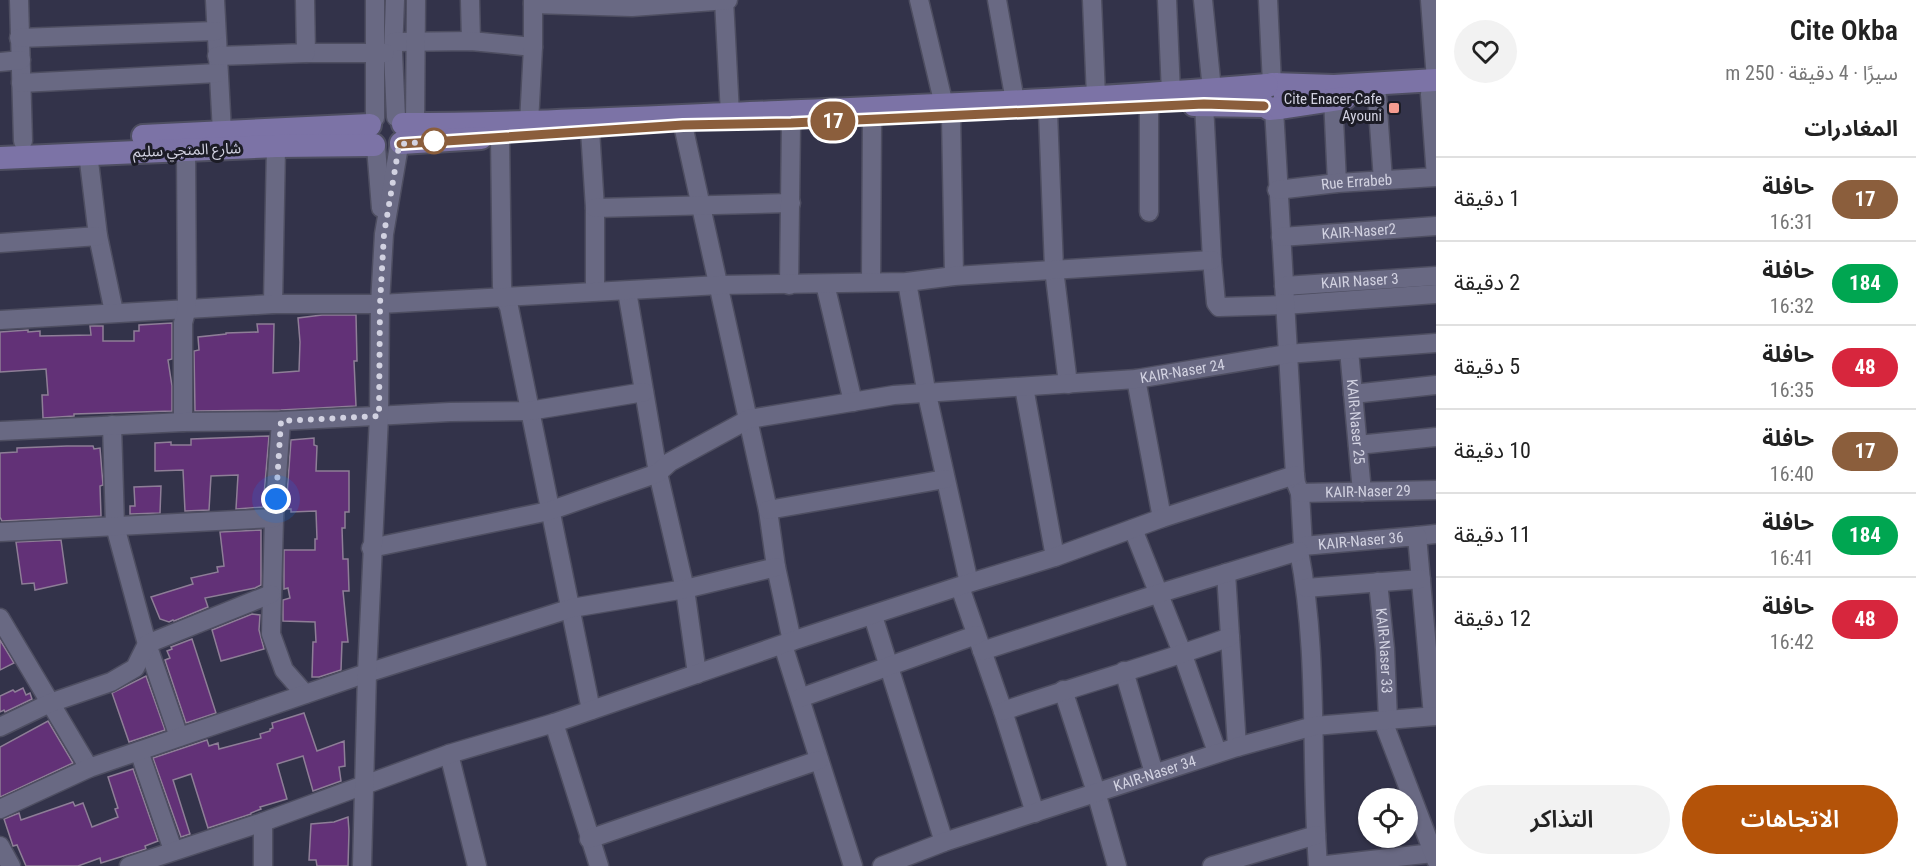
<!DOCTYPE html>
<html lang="ar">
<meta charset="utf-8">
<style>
:root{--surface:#fff;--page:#f2f2f2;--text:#222;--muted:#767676;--line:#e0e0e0;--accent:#b45309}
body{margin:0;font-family:"Roboto Condensed","Noto Sans Arabic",sans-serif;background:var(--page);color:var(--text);direction:rtl;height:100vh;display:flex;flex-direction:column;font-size:22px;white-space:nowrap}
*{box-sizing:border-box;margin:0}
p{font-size:20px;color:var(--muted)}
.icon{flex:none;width:33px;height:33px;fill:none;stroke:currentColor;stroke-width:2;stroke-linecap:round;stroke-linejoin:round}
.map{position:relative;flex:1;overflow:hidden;direction:ltr}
.drawer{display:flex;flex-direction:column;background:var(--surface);width:480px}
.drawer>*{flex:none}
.badge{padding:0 12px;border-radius:20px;font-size:21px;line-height:39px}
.tools{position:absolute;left:1358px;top:788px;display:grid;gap:12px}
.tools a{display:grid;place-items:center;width:60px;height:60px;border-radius:50%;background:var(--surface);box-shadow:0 2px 4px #0004;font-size:30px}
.you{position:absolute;width:30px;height:30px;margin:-15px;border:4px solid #fff;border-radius:50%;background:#1a73e8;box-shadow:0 0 0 9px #1a73e833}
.map>.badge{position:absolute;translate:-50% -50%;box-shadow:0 0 0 3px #fff}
h2{padding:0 18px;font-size:22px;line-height:54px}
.round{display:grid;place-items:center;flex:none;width:63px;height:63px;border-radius:32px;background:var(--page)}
.overview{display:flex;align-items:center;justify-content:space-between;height:102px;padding:0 18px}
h1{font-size:28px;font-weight:600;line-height:45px}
.primary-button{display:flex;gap:12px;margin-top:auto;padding:12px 18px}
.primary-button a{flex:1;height:69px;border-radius:36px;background:var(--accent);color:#fff;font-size:24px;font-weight:600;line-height:69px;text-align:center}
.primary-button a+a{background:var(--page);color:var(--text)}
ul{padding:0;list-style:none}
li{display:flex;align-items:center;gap:18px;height:84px;padding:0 18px;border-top:2px solid var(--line)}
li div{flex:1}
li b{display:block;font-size:22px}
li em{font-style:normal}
li .badge{min-width:66px;font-weight:700;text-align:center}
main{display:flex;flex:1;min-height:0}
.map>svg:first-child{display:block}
</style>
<main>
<section class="drawer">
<div class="overview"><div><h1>Cite Okba</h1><p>سيرًا · 4 دقيقة · 250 m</p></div><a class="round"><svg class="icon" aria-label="heart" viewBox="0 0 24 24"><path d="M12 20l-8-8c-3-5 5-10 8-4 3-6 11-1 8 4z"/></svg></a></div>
<h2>المغادرات</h2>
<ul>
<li><span class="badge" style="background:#8b5e3c;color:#fff">17</span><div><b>حافلة</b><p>16:31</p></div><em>1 دقيقة</em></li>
<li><span class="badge" style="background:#00a651;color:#fff">184</span><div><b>حافلة</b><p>16:32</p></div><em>2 دقيقة</em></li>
<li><span class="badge" style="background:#d7263d;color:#fff">48</span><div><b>حافلة</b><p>16:35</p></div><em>5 دقيقة</em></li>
<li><span class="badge" style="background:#8b5e3c;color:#fff">17</span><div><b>حافلة</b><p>16:40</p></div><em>10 دقيقة</em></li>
<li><span class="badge" style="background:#00a651;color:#fff">184</span><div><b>حافلة</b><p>16:41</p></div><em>11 دقيقة</em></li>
<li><span class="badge" style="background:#d7263d;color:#fff">48</span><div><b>حافلة</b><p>16:42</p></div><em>12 دقيقة</em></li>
</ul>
<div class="primary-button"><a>الاتجاهات</a><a>التذاكر</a></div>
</section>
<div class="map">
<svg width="1436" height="866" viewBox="0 0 1436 866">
<rect width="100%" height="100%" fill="#33334a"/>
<g fill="#623177" stroke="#8e7e97" stroke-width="1.5">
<polygon points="322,315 356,315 357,361 354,361 356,406 281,410 195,411 194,351 199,350 198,337 226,334 226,333 258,332 257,324 274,324 273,373 299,371 300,342 298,318"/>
<polygon points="172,323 172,359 168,360 172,386 172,411 74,414 74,416 43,418 42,395 48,395 46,369 0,372 0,332 28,330 28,332 40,331 40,336 91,335 90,326 103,326 103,341 134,341 134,331 139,331 139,325"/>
<polygon points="269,436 263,507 236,509 238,475 211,476 209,510 185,511 183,470 155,471 155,443 171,442 171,445 191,445 191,439"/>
<polygon points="314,438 314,445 317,446 316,471 349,471 349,512 345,512 345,528 342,528 343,559 348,559 349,591 343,591 348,642 342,642 341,670 319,677 312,677 313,642 316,642 315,622 283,621 283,600 290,598 288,588 284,589 284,550 315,550 315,539 317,539 316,511 291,512 291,509 286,509 291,440"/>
<polygon points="67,446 93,446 94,449 100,448 103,485 100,486 101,516 2,521 0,517 0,453 17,452 17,448"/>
<polygon points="161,486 160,513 130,514 130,506 135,506 134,487"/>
<polygon points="261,530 261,585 255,588 205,598 208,607 174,621 173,620 169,622 160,619 151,597 193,584 191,578 218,572 217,567 224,566 220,532"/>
<polygon points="61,540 67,583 35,590 34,583 22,584 16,542"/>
<polygon points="252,614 260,615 259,630 264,649 221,661 212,630"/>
<polygon points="192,639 216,713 186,723 165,660 170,658 167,651 172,649 171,647"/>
<polygon points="0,640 14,663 0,670"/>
<polygon points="146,676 165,730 129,742 112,693"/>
<polygon points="23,688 26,695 30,693 32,699 5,712 4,710 0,712 0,696 13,690 15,692"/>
<polygon points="304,713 317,751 344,741 345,766 339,767 341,781 313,791 303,756 277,764 287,799 260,807 261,809 251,813 251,814 208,828 191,774 173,780 190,834 181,837 153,758 207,740 209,746 218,743 219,749 261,738 260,734 270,731 270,729 273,728 272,723"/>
<polygon points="48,721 73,763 0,797 0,747"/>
<polygon points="133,769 158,841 145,846 146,849 101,863 100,858 78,866 26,866 17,845 13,846 4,819 19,813 21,820 73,802 75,806 83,803 92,827 118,817 115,809 118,808 108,777"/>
<polygon points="348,817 349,831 348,866 317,866 316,860 309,860 311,824 334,822"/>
</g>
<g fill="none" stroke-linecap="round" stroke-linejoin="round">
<g stroke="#4e4e61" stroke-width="21">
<g id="minor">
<polyline points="19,0 23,141"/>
<polyline points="215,0 222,132"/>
<polyline points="375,0 375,118"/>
<polyline points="395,0 393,53 396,117"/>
<polyline points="470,0 471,41"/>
<polyline points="724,0 730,114"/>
<polyline points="919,0 944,105"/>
<polyline points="997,0 1015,101"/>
<polyline points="1092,0 1096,97"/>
<polyline points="1167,0 1171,93"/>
<polyline points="1203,0 1212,90"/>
<polyline points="1268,0 1272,84"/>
<polyline points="1430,0 1436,80"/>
<polyline points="533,4 632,7 728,0"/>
<polyline points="19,38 216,31"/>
<polyline points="394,42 471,41 533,47"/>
<polyline points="306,53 385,53"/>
<polyline points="217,56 306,53 305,0"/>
<polyline points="0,62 21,60"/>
<polyline points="21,83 218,73"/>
<polyline points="1377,96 1383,180"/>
<polyline points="1333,98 1337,183"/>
<polyline points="1204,104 1212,260 1216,303 1219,307 1285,305 1436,294"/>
<path d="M1274 109 1295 475 1296 483 1300 493 1303 546 1299 551C1319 654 1310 761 1318 866L1433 853"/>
<polyline points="1048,112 1054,269 1068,384"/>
<polyline points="951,116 954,276"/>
<polyline points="529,123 533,47 533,0"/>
<polyline points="415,124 416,0"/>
<polyline points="683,125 768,510 776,567 792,641"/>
<polyline points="590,130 595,208 595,291"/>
<polyline points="500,137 502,286 504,298 509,307 591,710"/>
<polyline points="376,147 381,208"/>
<polyline points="88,153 98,236 114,312"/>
<path id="s1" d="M1277 190 1337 183 1436 177 1430 94"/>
<polyline points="595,208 791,203"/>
<polyline points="1149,212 1149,107"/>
<path id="s2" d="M1281 237 1436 226"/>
<polyline points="0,243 98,236"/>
<polyline points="871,282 872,119"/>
<polyline points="907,282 926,390 969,583"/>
<polyline points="825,284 853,402"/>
<polyline points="789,285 791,123"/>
<path id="s3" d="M1284 286 1436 276"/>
<polyline points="627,291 658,473 685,589 697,674"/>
<polyline points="273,304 276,146"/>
<polyline points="0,320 273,304 380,304 719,285 907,282 954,276 1212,260"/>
<path id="s4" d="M1349 350 1362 492"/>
<polyline points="1136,379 1162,518"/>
<polyline points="1024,387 1055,557"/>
<polyline points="1353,394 1436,385"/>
<polyline points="281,421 274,518 271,634 284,670 305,694"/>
<polyline points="183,422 183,323 187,308 186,150"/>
<polyline points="112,425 115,526 147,644 179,737"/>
<polyline points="0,431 183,422 281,421 450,412 529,411 644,392"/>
<polyline points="1358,445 1436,437"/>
<path id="s5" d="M1300 493 1436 490"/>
<polyline points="768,510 945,479"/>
<polyline points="1133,529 1183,655 1217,752"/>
<polyline points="0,532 274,518"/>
<polyline points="1417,536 1436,534"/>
<path id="s6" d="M1303 546 1417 536 1433 716"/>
<path id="s7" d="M371 548 549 511 658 473 670 462 749 419 894 395 1136 379 1287 354 1436 343"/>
<polyline points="1226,573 1237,747"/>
<path id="s8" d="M1378 582 1385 649 1388 720"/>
<polyline points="960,587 1003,711 1035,813"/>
<polyline points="1306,588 1421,579"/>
<polyline points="873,616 944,842"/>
<polyline points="0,618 89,768"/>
<polyline points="783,645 853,866"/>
<polyline points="982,651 1157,594 1299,551"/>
<polyline points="1124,671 1154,773"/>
<polyline points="1063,690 1096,792 1117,866"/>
<polyline points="800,698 976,635"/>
<path d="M1003 711C1079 685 1156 664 1230 637"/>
<polyline points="1383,721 1436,860"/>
<polyline points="554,723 599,866"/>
<polyline points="0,727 50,703 111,682 135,668 147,644 271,594"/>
<polyline points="139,751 173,850"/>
<polyline points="449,754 477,866"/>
<polyline points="0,809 89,768 367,673 572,608 685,589 776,567"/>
<polyline points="589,839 819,760"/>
<polyline points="0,846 11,866"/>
<polyline points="129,866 263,822 449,754 554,723 792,641 969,583 1055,557 1162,518 1295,475"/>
<polyline points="263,866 263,822"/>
<polyline points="362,866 367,673 379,416 380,304 384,234 399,146"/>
<path id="s9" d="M882 866 944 842 1237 747 1314 726 1436 716"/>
<polyline points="1212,866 1316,835"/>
</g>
</g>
<g stroke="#4e4e61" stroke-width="26">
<g id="major">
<path d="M1277 84 1285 91V101L1279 108 1269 109C1260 104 1258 97 1263 88L1272 84 1334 86 1436 80"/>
<polyline points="1194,105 1264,106"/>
<polyline points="1279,108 1345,98"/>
<path d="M403 124C528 124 653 117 779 112 942 105 1105 99 1267 85"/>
<polyline points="143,136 370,125"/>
<polyline points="401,143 481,138"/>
<polyline points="0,158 276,146 374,145"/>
</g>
</g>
<use href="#minor" stroke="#696983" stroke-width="18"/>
<use href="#major" stroke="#7c73a6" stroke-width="22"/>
</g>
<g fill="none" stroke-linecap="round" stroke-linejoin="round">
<g stroke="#fff" stroke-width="14">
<polyline id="line" points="401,144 683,125 791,123 1204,104 1264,106"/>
</g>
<use href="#line" stroke="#8b5e3c" stroke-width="9"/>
<polyline stroke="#d2d2e1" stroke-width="6" stroke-dasharray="0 10.8" points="276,499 281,421 379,416 380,304 384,234 399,146 401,144 434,141"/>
</g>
<rect fill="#f59c90" stroke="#1c1c26" stroke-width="2" x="1388" y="102" width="12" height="12" rx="3"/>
<circle fill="#fff" stroke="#8b5e3c" stroke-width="3" cx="434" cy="141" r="12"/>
<g text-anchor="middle" stroke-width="6" stroke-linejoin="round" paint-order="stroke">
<g font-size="15" fill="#d2d2e1" stroke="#1c1c26" text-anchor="end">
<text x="1382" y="104">Cite Enacer-Cafe<tspan x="1382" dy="17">Ayouni</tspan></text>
</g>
<g font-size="15" fill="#d2d2e1" stroke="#1c1c26">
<text transform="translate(187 150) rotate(-2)" y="5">شارع المنجي سليم</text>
<text dy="5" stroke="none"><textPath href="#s1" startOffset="80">Rue Errabeb</textPath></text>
<text dy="5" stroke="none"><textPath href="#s2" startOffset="78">KAIR-Naser2</textPath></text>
<text dy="5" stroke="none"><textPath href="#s3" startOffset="76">KAIR Naser 3</textPath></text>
<text dy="5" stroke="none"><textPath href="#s7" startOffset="840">KAIR-Naser 24</textPath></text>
<text dy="5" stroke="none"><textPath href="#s4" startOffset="72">KAIR-Naser 25</textPath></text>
<text dy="5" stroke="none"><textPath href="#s5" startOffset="68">KAIR-Naser 29</textPath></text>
<text dy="5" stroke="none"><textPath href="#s6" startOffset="58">KAIR-Naser 36</textPath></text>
<text dy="5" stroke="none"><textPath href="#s8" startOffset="69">KAIR-Naser 33</textPath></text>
<text dy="5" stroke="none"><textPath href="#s9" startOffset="288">KAIR-Naser 34</textPath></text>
</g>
</g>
</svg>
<div class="tools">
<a><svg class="icon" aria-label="locate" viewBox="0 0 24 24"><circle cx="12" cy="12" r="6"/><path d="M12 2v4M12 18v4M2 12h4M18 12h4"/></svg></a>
</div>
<div class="you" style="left:276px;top:499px"></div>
<b class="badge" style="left:833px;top:121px;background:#8b5e3c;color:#fff">17</b>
</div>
</main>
